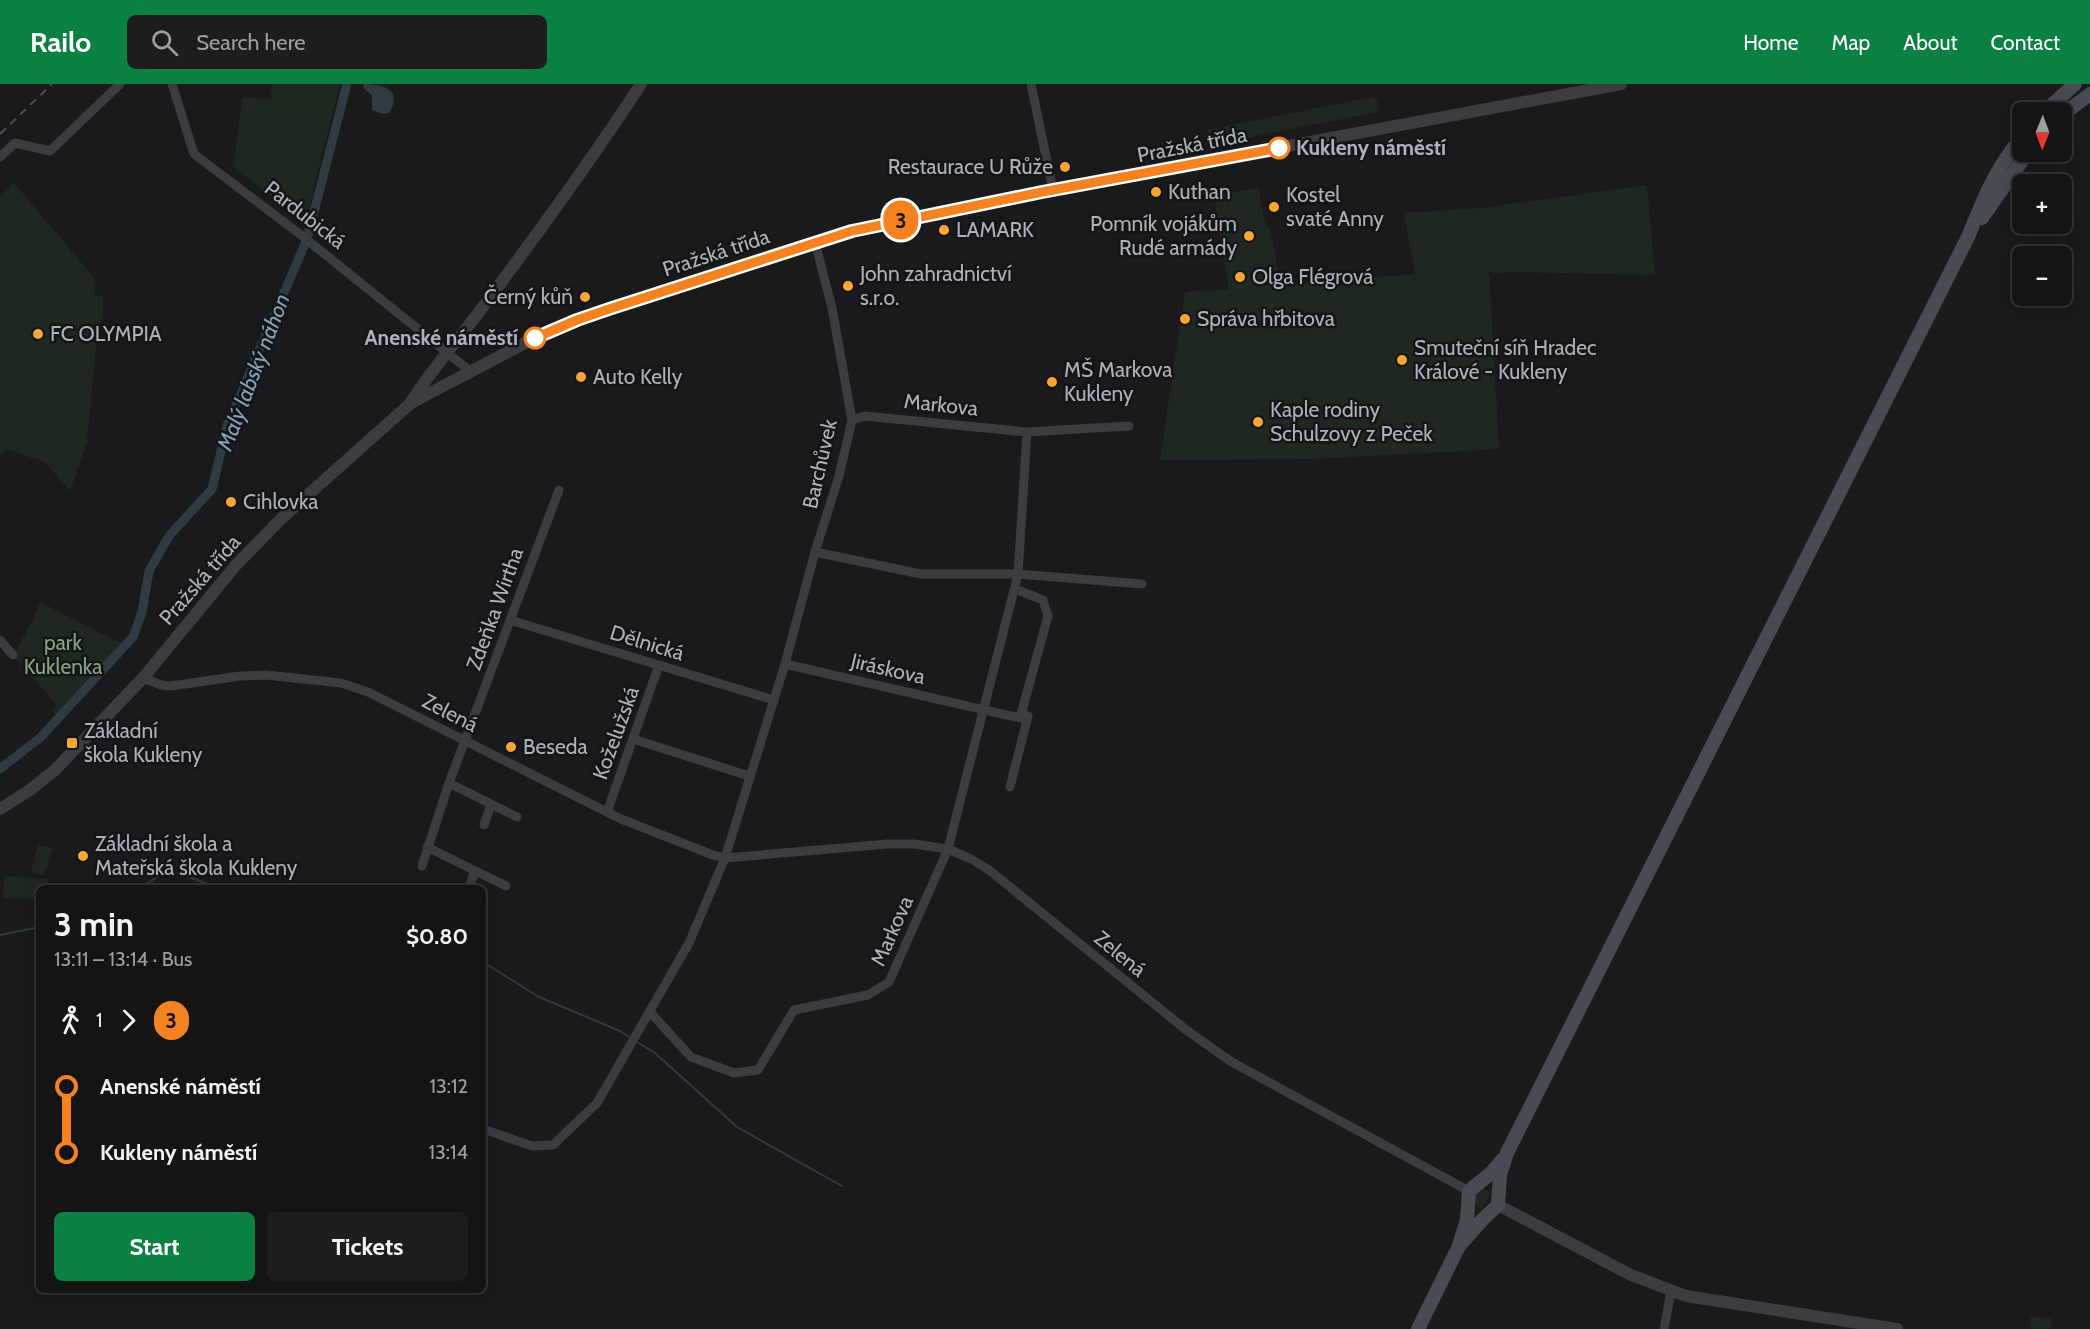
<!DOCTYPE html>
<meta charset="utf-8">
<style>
:root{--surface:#141415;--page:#1d1d1e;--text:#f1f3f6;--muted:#9d9ea0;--line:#333334;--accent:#0b8043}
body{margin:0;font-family:Cabin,sans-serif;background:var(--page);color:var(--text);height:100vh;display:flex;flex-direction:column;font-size:22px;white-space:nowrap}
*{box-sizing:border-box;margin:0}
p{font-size:20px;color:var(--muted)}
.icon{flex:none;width:33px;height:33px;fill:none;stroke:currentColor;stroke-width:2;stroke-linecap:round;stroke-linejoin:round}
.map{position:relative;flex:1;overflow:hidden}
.drawer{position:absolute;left:36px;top:801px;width:450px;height:408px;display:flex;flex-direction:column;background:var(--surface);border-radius:9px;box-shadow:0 3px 15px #0003,0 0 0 2px var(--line)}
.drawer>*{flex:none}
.badge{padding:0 12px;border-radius:20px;font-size:21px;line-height:39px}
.needle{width:39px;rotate:181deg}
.buttons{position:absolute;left:2012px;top:18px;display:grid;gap:12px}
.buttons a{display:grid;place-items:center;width:60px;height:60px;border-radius:9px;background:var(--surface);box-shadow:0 3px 15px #0003,0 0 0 2px var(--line);font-size:30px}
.map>.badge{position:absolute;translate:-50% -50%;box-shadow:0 0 0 3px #fff}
.legs{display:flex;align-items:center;gap:9px;height:66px;padding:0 18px;font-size:20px}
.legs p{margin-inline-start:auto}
.head{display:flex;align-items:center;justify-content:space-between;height:102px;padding:0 18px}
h1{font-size:33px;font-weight:800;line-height:45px}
.cta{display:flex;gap:12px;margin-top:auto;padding:12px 18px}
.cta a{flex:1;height:69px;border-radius:9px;background:var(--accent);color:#fff;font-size:24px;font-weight:800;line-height:69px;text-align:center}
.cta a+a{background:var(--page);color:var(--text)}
ul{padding:0 18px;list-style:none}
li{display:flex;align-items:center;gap:21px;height:66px;font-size:22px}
li i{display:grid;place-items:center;width:9px;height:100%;margin:0 8px;background:currentColor}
li i::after{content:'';width:15px;height:15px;margin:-8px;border:4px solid;border-radius:50%;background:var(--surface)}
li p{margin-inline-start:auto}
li:first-child i{background:linear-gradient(#0000 50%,currentColor 0)}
li:last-child i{background:linear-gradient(currentColor 50%,#0000 0)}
header{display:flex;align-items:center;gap:36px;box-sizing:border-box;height:84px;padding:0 30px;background:var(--accent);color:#fff}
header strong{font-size:28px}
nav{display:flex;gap:33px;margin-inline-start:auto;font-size:21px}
.search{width:420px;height:54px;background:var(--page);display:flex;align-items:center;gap:15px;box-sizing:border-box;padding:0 21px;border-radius:9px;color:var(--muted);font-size:22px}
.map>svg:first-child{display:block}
</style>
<header>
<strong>Railo</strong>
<div class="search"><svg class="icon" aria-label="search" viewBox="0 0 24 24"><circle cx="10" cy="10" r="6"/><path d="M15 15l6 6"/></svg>Search here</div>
<nav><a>Home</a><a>Map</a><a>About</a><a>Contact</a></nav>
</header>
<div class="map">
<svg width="2090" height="1245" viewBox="0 0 2090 1245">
<rect width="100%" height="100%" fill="#1a1a1c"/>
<g fill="#1f2820">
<polygon points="272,0 340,0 305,139 233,82 243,13 271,15"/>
<polygon points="1373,13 1377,17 1379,28 1210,61 1207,46"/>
<polygon points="14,99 96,196 94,211 103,213 103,229 96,264 87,358 70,407 45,378 6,365 0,372 0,112"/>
<polygon points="1647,101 1655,191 1509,188 1497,190 1489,187 1499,365 1313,375 1160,376 1185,208 1229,205 1214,111 1258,104 1266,142 1270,143 1281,202 1415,190 1404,129 1481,124"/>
<polygon points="40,518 125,561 58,633 52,627 57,621 13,571 32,538"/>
<polygon points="38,761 52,764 44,791 31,788"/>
<polygon points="4,792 48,795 47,804 39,804 39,815 3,814"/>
<polygon points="1482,1104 1491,1108 1482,1125 1474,1119 1474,1109"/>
<polygon points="2031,1232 2052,1235 2050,1245 2030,1245"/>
</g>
<path fill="#2f3b41" d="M363 0C382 0 404 5 389 29L383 30 372 26V11L364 5Z"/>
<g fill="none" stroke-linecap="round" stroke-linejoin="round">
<g stroke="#2f3b41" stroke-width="2">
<polyline points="139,804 161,791 178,789 219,804"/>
<polyline points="0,851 39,843"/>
<polyline points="483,878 539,913 620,947 632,955"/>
<polyline points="637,958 655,969 737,1043 842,1102"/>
</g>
<polyline stroke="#2f3b41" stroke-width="9" points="0,685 41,653 133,553 142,528 149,487 169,452 212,405 227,342 307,155 347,0"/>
<g stroke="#3b3c41" stroke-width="9">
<polyline points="172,0 194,70 301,151 470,287"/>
<polyline points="1031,0 1053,106"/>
<polyline points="0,73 15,59 50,67 120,0"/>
<polyline points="815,158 832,224 852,336 839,392 815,468"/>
<polyline points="1027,348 1129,342"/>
<polyline points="510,536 774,616"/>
<polyline points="0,556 13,571"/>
<polyline points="785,580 1020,634 1048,532 1043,516 1015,505"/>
<polyline points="143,594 161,601 171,602 240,592 266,591 341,599 368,608 621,735 713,771 725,774 888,760 914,760 948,765 971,775 989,786 1185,945 1230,977 1469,1107"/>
<polyline points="633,655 749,692"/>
<polyline points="449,699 517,733"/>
<polyline points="1010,703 1028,632 1021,630"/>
<polyline points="607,728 659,581"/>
<polyline points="484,741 491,720"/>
<polyline points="427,763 506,802"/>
<polyline points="422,782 449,699 559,406"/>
<polyline points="469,804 475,787"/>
<polyline points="650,928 691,973 734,989 758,986 794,926 868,911 889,898 948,765 1018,490 1027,348 865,332 852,336"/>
<polyline points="483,1045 532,1062 553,1061 597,1019 689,859 725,774 785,580 815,468 921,490 1018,490 1142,500"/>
<polyline points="1664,1245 1671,1207"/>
</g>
<g stroke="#3b3c41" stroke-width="12">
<path d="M411 318C433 283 461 253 485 220 539 148 592 75 641 0"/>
<polyline points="0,725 30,706 55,686 143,594 236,481 283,433 411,319 542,250 577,235 625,219 852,147 1042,108 1621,0"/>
<polyline points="1498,1121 1631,1191 1686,1212 1897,1245"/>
</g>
<g stroke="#484b51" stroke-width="14">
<polyline points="2044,28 2075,0"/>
<polyline points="2061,32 2090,10"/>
<polyline points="1982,134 2028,68"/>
<path d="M1459 1162 1483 1135 1498 1121 1500 1091 1507 1069 1968 153C1984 114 1995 85 2022 53"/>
<polyline points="1418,1245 1459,1162 1467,1135 1469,1107 1491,1089 1502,1076"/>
</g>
<polyline stroke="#4d5056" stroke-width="2" stroke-dasharray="8 6" stroke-linecap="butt" points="0,50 52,0"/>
</g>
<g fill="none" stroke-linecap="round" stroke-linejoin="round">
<g stroke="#fff" stroke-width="14">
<polyline id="line-1" points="535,254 577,236 609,225 852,147 1042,108 1279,64"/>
</g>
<use href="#line-1" stroke="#f58220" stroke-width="9"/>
</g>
<g fill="#fff" stroke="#f58220" stroke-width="3">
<circle cx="1279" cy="64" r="10"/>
<circle cx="535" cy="254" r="10"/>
</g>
<g fill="#f9a635" stroke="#151517" stroke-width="2">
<circle cx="1065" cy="83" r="6"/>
<circle cx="1156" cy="108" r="6"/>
<circle cx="1274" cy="123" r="6"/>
<circle cx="944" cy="146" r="6"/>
<circle cx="1249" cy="152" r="6"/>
<circle cx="1240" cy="193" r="6"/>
<circle cx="848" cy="202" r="6"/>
<circle cx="585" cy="213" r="6"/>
<circle cx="1185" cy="235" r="6"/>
<circle cx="38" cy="250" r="6"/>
<circle cx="1402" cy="276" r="6"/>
<circle cx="581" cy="293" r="6"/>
<circle cx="1052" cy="298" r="6"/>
<circle cx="1258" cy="338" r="6"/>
<circle cx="231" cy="418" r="6"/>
<rect x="66" y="653" width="12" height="12" rx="3"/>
<circle cx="511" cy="663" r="6"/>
<circle cx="83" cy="772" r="6"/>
</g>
<g text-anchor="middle" stroke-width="5" stroke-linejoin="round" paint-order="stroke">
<g font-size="21" fill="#acb2bc" stroke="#151517">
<text transform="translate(1192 61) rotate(-11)" y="7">Pražská třída</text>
<text transform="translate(305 131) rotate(38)" y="7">Pardubická</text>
<text transform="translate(716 169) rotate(-18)" y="7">Pražská třída</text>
<text transform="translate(941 321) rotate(6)" y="7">Markova</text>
<text transform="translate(820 380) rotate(-77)" y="7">Barchůvek</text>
<text transform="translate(200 496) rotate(-49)" y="7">Pražská třída</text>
<text transform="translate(495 525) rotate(-70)" y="7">Zdeňka Wirtha</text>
<text transform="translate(647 559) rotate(17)" y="7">Dělnická</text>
<text transform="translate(888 585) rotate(13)" y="7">Jiráskova</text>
<text transform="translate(450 629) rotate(27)" y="7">Zelená</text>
<text transform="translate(616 649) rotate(-70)" y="7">Koželužská</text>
<text transform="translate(892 847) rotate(-66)" y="7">Markova</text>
<text transform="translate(1120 870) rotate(39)" y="7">Zelená</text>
</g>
<g font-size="21" font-weight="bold" fill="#acb2bc" stroke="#151517" text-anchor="start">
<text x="1296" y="71">Kukleny náměstí</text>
<text x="518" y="261" text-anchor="end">Anenské náměstí</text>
</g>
<g font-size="21" fill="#acb2bc" stroke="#151517" text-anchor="start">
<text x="1053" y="90" text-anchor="end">Restaurace U Růže</text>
<text x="1168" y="115">Kuthan</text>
<text x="1286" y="118">Kostel<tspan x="1286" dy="24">svaté Anny</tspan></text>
<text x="1237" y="147" text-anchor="end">Pomník vojákům<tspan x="1237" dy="24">Rudé armády</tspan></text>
<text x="956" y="153">LAMARK</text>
<text x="860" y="197">John zahradnictví<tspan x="860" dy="24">s.r.o.</tspan></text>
<text x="1252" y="200">Olga Flégrová</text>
<text x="573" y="220" text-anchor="end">Černý kůň</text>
<text x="1197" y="242">Správa hřbitova</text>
<text x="50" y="257">FC OLYMPIA</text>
<text x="1414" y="271">Smuteční síň Hradec<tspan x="1414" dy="24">Králové - Kukleny</tspan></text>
<text x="1064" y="293">MŠ Markova<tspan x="1064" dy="24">Kukleny</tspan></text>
<text x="593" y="300">Auto Kelly</text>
<text x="1270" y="333">Kaple rodiny<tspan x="1270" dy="24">Schulzovy z Peček</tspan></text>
<text x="243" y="425">Cihlovka</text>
<text x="84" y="654">Základní<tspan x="84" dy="24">škola Kukleny</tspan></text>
<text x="523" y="670">Beseda</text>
<text x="95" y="767">Základní škola a<tspan x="95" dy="24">Mateřská škola Kukleny</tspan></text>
</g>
<g font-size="21" fill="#83a782" stroke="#151517">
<text x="63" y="566">park<tspan x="63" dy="24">Kuklenka</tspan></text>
</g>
<g font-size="22" font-style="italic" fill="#82a3b8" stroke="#151517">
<text transform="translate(253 288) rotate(-69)" y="8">Malý labský náhon</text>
</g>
</g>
</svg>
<div class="buttons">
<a><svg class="needle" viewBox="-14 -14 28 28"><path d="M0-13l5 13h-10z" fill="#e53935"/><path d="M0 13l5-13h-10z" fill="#9d9ea0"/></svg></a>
<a>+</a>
<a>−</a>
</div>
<b class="badge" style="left:901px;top:136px;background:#f58220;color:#111">3</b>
<section class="drawer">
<div class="head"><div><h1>3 min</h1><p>13:11 – 13:14 · Bus</p></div><b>$0.80</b></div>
<div class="legs"><svg class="icon" aria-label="walk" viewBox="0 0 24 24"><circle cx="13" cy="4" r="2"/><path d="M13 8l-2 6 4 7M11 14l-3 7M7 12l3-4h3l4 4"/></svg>1<svg class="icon" aria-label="forward" viewBox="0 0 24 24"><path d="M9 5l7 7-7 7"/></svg><b class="badge" style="background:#f58220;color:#111">3</b></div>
<ul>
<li><i style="color:#f58220"></i><b>Anenské náměstí</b><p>13:12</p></li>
<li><i style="color:#f58220"></i><b>Kukleny náměstí</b><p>13:14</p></li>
</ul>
<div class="cta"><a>Start</a><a>Tickets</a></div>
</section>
</div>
